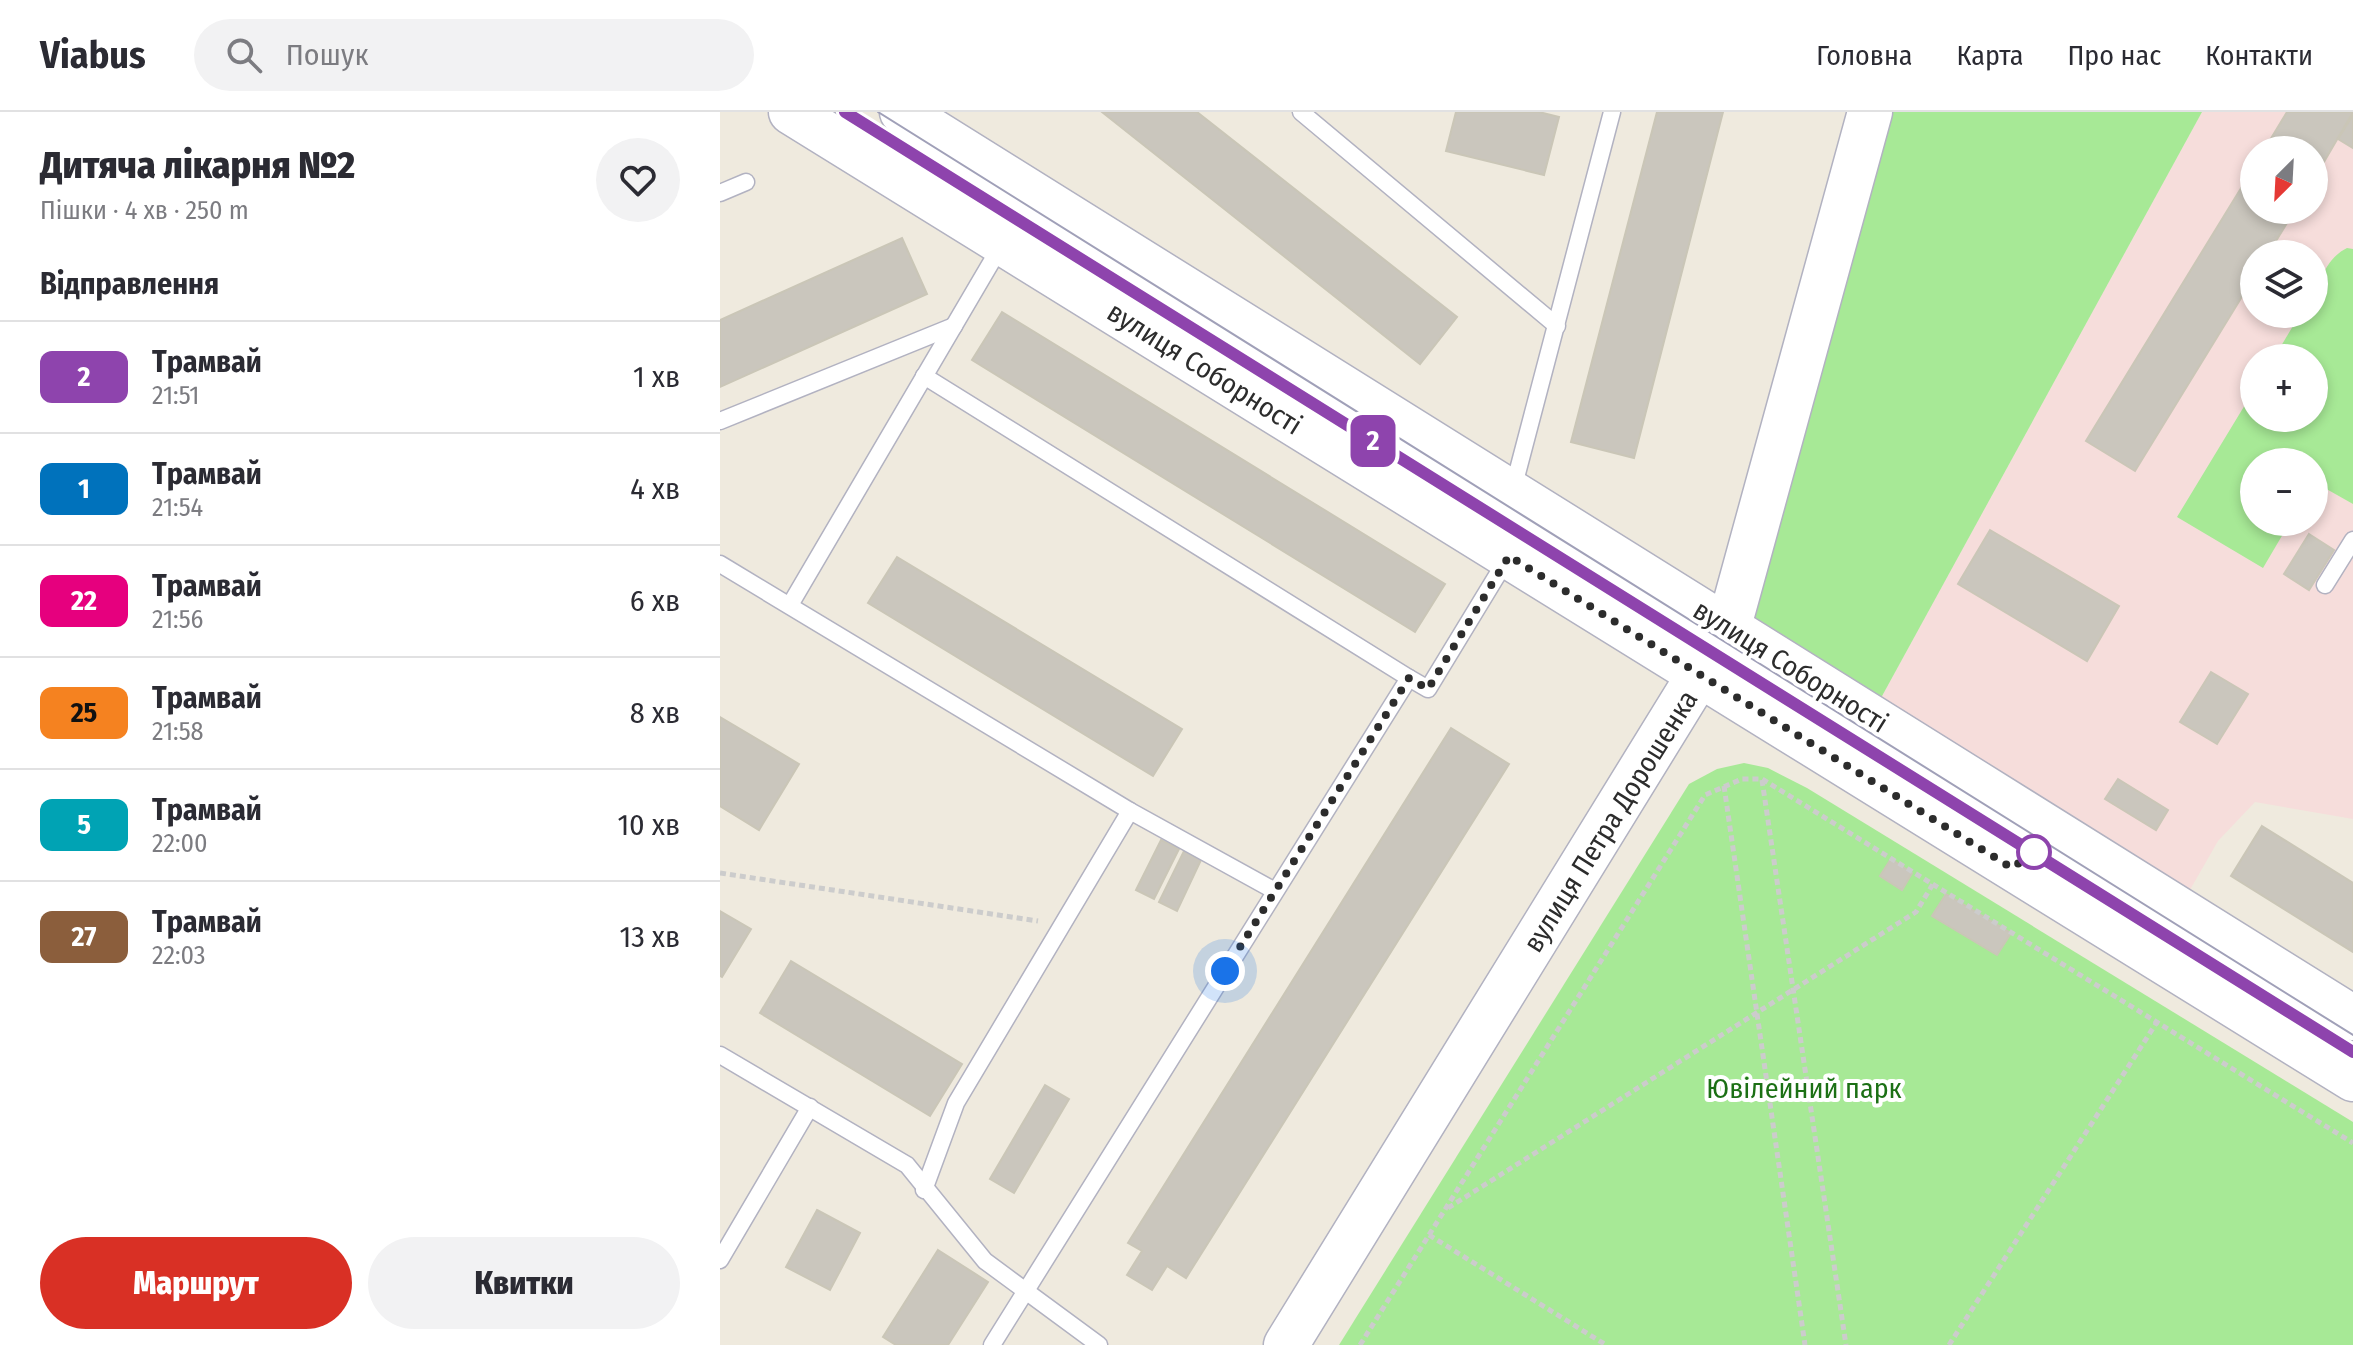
<!DOCTYPE html>
<html lang="uk">
<meta charset="utf-8">
<style>
:root{--surface:#fff;--page:#f2f2f3;--text:#2b2b33;--muted:#7c7c81;--line:#e1e1e2;--accent:#d93025}
body{margin:0;font-family:"Fira Sans Condensed",sans-serif;background:var(--page);color:var(--text);height:100vh;display:flex;flex-direction:column;font-size:30px;white-space:nowrap}
*{box-sizing:border-box;margin:0}
p{font-size:26px;color:var(--muted)}
.icon{flex:none;width:44px;height:44px;fill:none;stroke:currentColor;stroke-width:2;stroke-linecap:round;stroke-linejoin:round}
.map{position:relative;flex:1;overflow:hidden}
.sheet{display:flex;flex-direction:column;background:var(--surface);width:720px}
.sheet>*{flex:none}
.badge{padding:0 16px;border-radius:12px;font-size:28px;line-height:52px}
.needle{width:52px;rotate:204deg}
.buttons{position:absolute;left:1520px;top:24px;display:grid;gap:16px}
.buttons a{display:grid;place-items:center;width:88px;height:88px;border-radius:50%;background:var(--surface);box-shadow:0 4px 12px #0003;font-size:40px}
.you{position:absolute;width:40px;height:40px;margin:-20px;border:6px solid #fff;border-radius:50%;background:#1a73e8;box-shadow:0 0 0 12px #1a73e833}
.map>.badge{position:absolute;translate:-50% -50%;box-shadow:0 0 0 4px #fff}
h2{padding:0 40px;font-size:30px;line-height:72px}
.round{display:grid;place-items:center;flex:none;width:84px;height:84px;border-radius:42px;background:var(--page)}
.head{display:flex;align-items:center;justify-content:space-between;height:136px;padding:0 40px}
h1{font-size:38px;font-weight:800;line-height:60px}
.cta{display:flex;gap:16px;margin-top:auto;padding:16px 40px}
.cta a{flex:1;height:92px;border-radius:48px;background:var(--accent);color:#fff;font-size:32px;font-weight:800;line-height:92px;text-align:center}
.cta a+a{background:var(--page);color:var(--text)}
ul{padding:0;list-style:none}
li{display:flex;align-items:center;gap:24px;height:112px;padding:0 40px;border-top:2px solid var(--line)}
li div{flex:1}
li b{display:block;font-size:30px}
li em{font-style:normal}
li .badge{min-width:88px;font-weight:700;text-align:center}
header{display:flex;align-items:center;gap:48px;box-sizing:border-box;height:112px;padding:0 40px;background:var(--surface);border-bottom:2px solid var(--line)}
header strong{font-size:38px}
nav{display:flex;gap:44px;margin-inline-start:auto;font-size:28px}
.search{width:560px;height:72px;background:var(--page);display:flex;align-items:center;gap:20px;box-sizing:border-box;padding:0 28px;border-radius:44px;color:var(--muted);font-size:30px}
main{display:flex;flex:1;min-height:0}
.map>svg:first-child{display:block}
</style>
<header>
<strong>Viabus</strong>
<div class="search"><svg class="icon" aria-label="search" viewBox="0 0 24 24"><circle cx="10" cy="10" r="6"/><path d="M15 15l6 6"/></svg>Пошук</div>
<nav><a>Головна</a><a>Карта</a><a>Про нас</a><a>Контакти</a></nav>
</header>
<main>
<section class="sheet">
<div class="head"><div><h1>Дитяча лікарня №2</h1><p>Пішки · 4 хв · 250 m</p></div><a class="round"><svg class="icon" aria-label="heart" viewBox="0 0 24 24"><path d="M12 20l-8-8c-3-5 5-10 8-4 3-6 11-1 8 4z"/></svg></a></div>
<h2>Відправлення</h2>
<ul>
<li><span class="badge" style="background:#8e44ad;color:#fff">2</span><div><b>Трамвай</b><p>21:51</p></div><em>1 хв</em></li>
<li><span class="badge" style="background:#0072bc;color:#fff">1</span><div><b>Трамвай</b><p>21:54</p></div><em>4 хв</em></li>
<li><span class="badge" style="background:#e6007e;color:#fff">22</span><div><b>Трамвай</b><p>21:56</p></div><em>6 хв</em></li>
<li><span class="badge" style="background:#f58220;color:#111">25</span><div><b>Трамвай</b><p>21:58</p></div><em>8 хв</em></li>
<li><span class="badge" style="background:#00a3b4;color:#fff">5</span><div><b>Трамвай</b><p>22:00</p></div><em>10 хв</em></li>
<li><span class="badge" style="background:#8b5e3c;color:#fff">27</span><div><b>Трамвай</b><p>22:03</p></div><em>13 хв</em></li>
</ul>
<div class="cta"><a>Маршрут</a><a>Квитки</a></div>
</section>
<div class="map">
<svg width="1633" height="1233" viewBox="0 0 1633 1233">
<rect width="100%" height="100%" fill="#efeade"/>
<path fill="#f6dddb" fill-rule="evenodd" d="M1482 0H1633V707L1535 690 1498 729 1459 797 1150 606ZM1534 38H1594V98H1534ZM1534 142H1594V202H1534ZM1534 246H1594V306H1534ZM1534 350H1594V410H1534Z"/>
<g fill="#a7e996">
<polygon points="1150,0 1482,0 1150,606 1009,514"/>
<path d="M1627 136 1633 137V392L1594 370V350H1534V410H1570L1543 456 1457 405 1534 278V306H1594V246H1554L1580 202H1594C1594 179 1604 147 1627 136Z"/>
<polygon points="1024,651 1048,656 1087,676 1633,1010 1633,1233 619,1233 969,672 997,657"/>
</g>
<g fill="#cac6bd" stroke="#cac6b7" stroke-width="2">
<polygon points="382,0 477,0 737,205 700,252"/>
<polygon points="736,0 819,0 839,5 824,63 726,39"/>
<polygon points="937,0 1003,0 914,346 851,330"/>
<polygon points="1567,0 1633,0 1594,67 1594,38 1544,38"/>
<polygon points="1633,3 1633,36 1618,27"/>
<polygon points="1534,55 1534,98 1575,98 1548,142 1534,142 1534,165 1415,359 1366,329"/>
<polygon points="182,126 207,182 0,275 0,208"/>
<polygon points="282,200 725,472 695,520 252,248"/>
<polygon points="1270,418 1399,494 1367,549 1238,472"/>
<polygon points="1589,422 1614,438 1589,478 1564,462"/>
<polygon points="177,445 462,617 433,664 148,491"/>
<polygon points="1491,560 1528,582 1497,632 1460,610"/>
<polygon points="0,605 79,652 39,718 0,694"/>
<polygon points="731,616 789,652 466,1166 447,1154 432,1178 407,1163 422,1139 408,1131"/>
<polygon points="1398,667 1448,698 1436,718 1385,687"/>
<polygon points="1542,714 1633,771 1633,840 1511,764"/>
<polygon points="441,728 459,737 434,787 416,778"/>
<polygon points="464,739 481,748 457,799 439,790"/>
<polygon points="1171,747 1192,761 1182,778 1160,764"/>
<polygon points="1226,782 1291,821 1277,843 1212,804"/>
<polygon points="0,799 31,817 2,865 0,864"/>
<polygon points="71,849 242,952 210,1004 40,901"/>
<polygon points="325,973 349,987 294,1081 270,1067"/>
<polygon points="97,1098 140,1121 110,1178 66,1155"/>
<polygon points="218,1138 268,1170 228,1233 176,1233 163,1225"/>
</g>
<g fill="none" stroke-linecap="round" stroke-linejoin="round">
<g stroke="#b2b2c1" stroke-width="19">
<g id="lane">
<polyline points="581,0 837,214"/>
<polyline points="0,81 26,70"/>
<polyline points="204,264 689,566 272,1233"/>
<polyline points="0,309 234,214"/>
<polyline points="793,377 892,0"/>
<polyline points="0,452 410,699 236,991 204,1078"/>
<polyline points="1605,473 1633,428"/>
<polyline points="70,493 282,132"/>
<polyline points="689,566 708,577 787,447"/>
<polyline points="410,699 555,779"/>
<polyline points="0,943 187,1053 265,1149 379,1233"/>
<polyline points="0,1148 90,995"/>
</g>
</g>
<g stroke="#b2b2c1" stroke-width="47">
<g id="secondary">
<polyline points="71,0 1633,967"/>
<polyline points="182,0 1633,906"/>
<polyline points="566,1233 1009,514 1150,0"/>
</g>
</g>
<g stroke="#ccc" stroke-width="5" stroke-dasharray="6 4" stroke-linecap="butt">
<polyline points="1042,668 1126,1233"/>
<polyline points="1004,674 1085,1233"/>
<polyline points="0,761 318,809"/>
<polyline points="728,1096 1196,800 1213,772"/>
<polyline points="709,1123 886,1233"/>
<polyline points="640,1233 985,683 1022,667 1042,667 1633,1031"/>
<polyline points="1229,1233 1437,910"/>
</g>
<use href="#lane" stroke="#fff" stroke-width="16"/>
<use href="#secondary" stroke="#fff" stroke-width="44"/>
<g stroke="#a0a0b8" stroke-width="2">
<polyline points="125,0 1633,940"/>
<polyline points="158,0 1633,923"/>
</g>
</g>
<g fill="none" stroke-linecap="round" stroke-linejoin="round">
<g stroke="#fff" stroke-width="18">
<polyline id="line" points="125,0 1633,940"/>
</g>
<use href="#line" stroke="#8e44ad" stroke-width="12"/>
<polyline stroke="#2c2c2c" stroke-width="8" stroke-dasharray="0 14.4" points="505,859 689,566 708,577 789,444 1292,756 1314,740"/>
</g>
<circle fill="#fff" stroke="#8e44ad" stroke-width="4" cx="1314" cy="740" r="16"/>
<g text-anchor="middle" stroke-width="8" stroke-linejoin="round" paint-order="stroke">
<g font-size="28" fill="#2c2c2c" stroke="#fff">
<text transform="translate(485 256) rotate(32)" y="10">вулиця Соборності</text>
<text transform="translate(1071 554) rotate(32)" y="10">вулиця Соборності</text>
<text transform="translate(890 709) rotate(-58)" y="10">вулиця Петра Дорошенка</text>
</g>
<g font-size="28" fill="#1c7015" stroke="#fff">
<text x="1084" y="986">Ювілейний парк</text>
</g>
</g>
</svg>
<div class="buttons">
<a><svg class="needle" viewBox="-14 -14 28 28"><path d="M0-13l5 13h-10z" fill="#e53935"/><path d="M0 13l5-13h-10z" fill="#7c7c81"/></svg></a>
<a><svg class="icon" aria-label="layers" viewBox="0 0 24 24"><path d="M12 4l9 5-9 5-9-5zM3 14l9 5 9-5"/></svg></a>
<a>+</a>
<a>−</a>
</div>
<div class="you" style="left:505px;top:859px"></div>
<b class="badge" style="left:653px;top:329px;background:#8e44ad;color:#fff">2</b>
</div>
</main>
